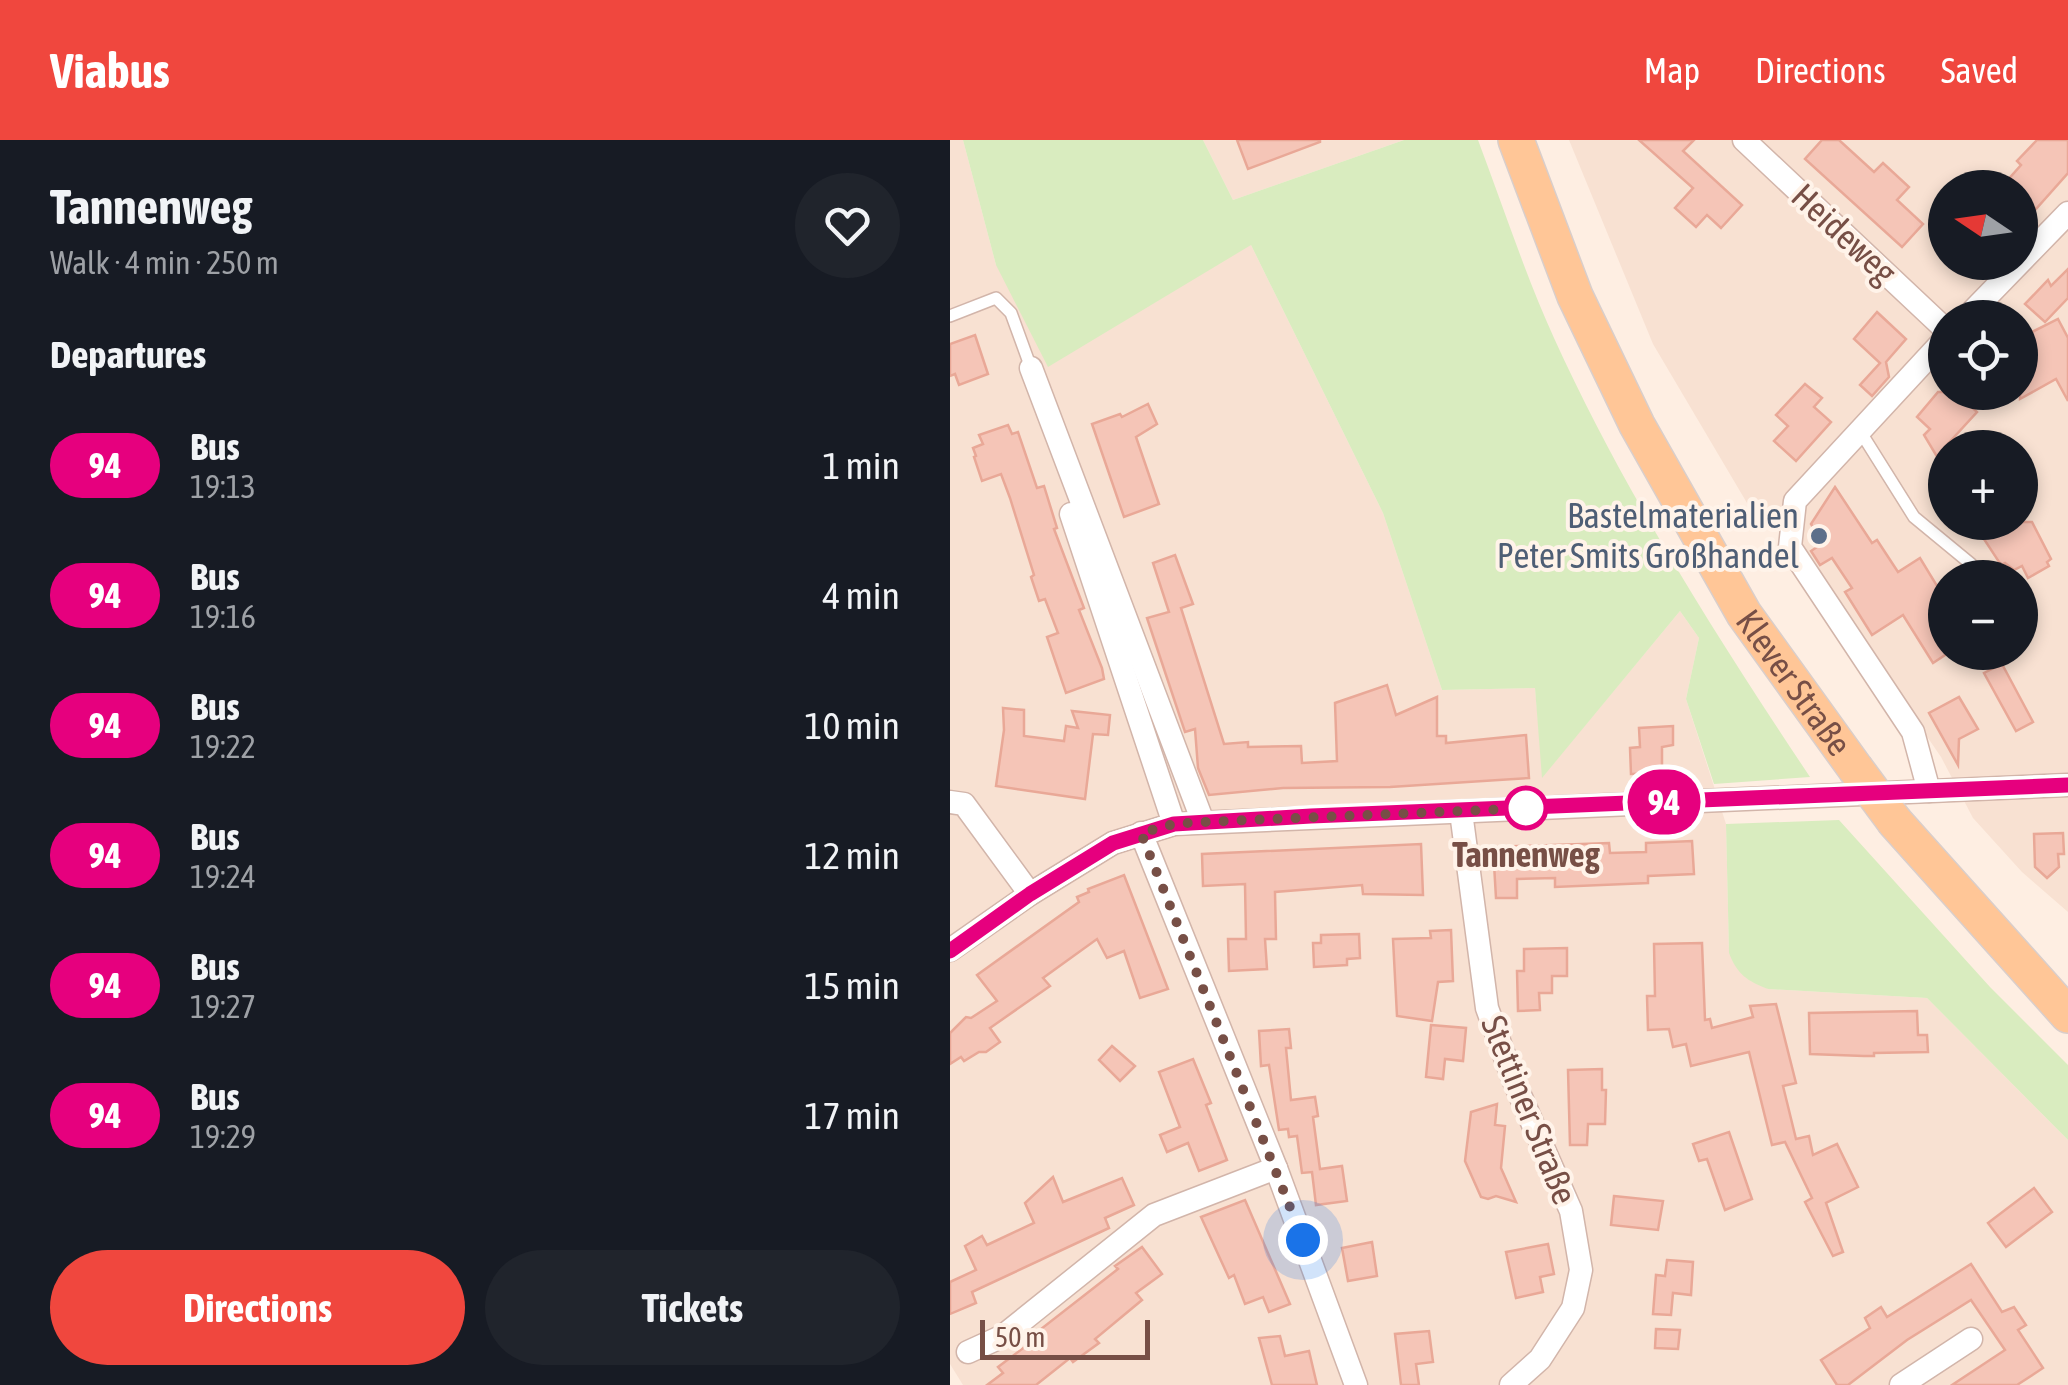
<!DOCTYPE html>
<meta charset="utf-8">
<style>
:root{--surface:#171b24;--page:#20242c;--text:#f1f3f6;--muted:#9ea1a6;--accent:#f0473e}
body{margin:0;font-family:"Asap Condensed",sans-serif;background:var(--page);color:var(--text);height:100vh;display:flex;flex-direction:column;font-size:38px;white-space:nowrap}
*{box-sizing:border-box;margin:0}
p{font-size:32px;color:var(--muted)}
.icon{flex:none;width:55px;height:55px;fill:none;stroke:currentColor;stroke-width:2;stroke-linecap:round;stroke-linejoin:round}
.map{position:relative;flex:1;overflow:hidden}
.details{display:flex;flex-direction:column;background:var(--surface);width:950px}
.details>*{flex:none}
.badge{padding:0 20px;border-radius:32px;font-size:35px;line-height:65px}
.needle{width:65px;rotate:283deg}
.controls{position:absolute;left:978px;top:30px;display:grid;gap:20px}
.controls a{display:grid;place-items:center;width:110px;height:110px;border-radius:50%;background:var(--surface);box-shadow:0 5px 15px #0003;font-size:50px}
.scale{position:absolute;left:30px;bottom:25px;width:170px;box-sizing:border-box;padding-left:10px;border:5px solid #774f46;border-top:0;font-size:28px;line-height:35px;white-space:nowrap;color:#774f46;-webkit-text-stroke:8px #fff3e9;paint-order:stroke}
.you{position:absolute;width:50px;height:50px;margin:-25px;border:8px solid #fff;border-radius:50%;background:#1a73e8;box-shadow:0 0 0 15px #1a73e833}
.map>.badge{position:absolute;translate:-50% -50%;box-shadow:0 0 0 5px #fff}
h2{padding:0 50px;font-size:38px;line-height:90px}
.round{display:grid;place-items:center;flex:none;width:105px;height:105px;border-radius:52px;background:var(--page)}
.summary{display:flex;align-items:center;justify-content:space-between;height:170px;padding:0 50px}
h1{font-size:48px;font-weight:700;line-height:75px}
.button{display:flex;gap:20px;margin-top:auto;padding:20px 50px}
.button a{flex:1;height:115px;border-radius:60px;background:var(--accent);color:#fff;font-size:40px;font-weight:700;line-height:115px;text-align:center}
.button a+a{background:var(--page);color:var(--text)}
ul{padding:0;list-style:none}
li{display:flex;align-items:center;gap:30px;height:130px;padding:0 50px}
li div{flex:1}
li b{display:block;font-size:38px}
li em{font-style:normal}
li .badge{min-width:110px;font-weight:700;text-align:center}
header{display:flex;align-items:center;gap:60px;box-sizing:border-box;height:140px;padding:0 50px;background:var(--accent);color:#fff}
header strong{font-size:48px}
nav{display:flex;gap:55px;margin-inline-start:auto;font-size:35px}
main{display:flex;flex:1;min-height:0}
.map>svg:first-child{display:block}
</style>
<header>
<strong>Viabus</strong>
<nav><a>Map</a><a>Directions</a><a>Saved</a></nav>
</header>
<main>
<section class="details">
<div class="summary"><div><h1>Tannenweg</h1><p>Walk · 4 min · 250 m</p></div><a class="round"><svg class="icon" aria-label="heart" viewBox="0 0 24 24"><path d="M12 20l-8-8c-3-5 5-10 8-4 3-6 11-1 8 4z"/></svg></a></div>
<h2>Departures</h2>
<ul>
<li><span class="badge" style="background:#e6007e;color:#fff">94</span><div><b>Bus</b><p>19:13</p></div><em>1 min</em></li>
<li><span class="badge" style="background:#e6007e;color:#fff">94</span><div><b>Bus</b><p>19:16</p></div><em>4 min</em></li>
<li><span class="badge" style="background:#e6007e;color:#fff">94</span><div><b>Bus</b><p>19:22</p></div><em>10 min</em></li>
<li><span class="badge" style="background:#e6007e;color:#fff">94</span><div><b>Bus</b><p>19:24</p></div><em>12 min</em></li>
<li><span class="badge" style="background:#e6007e;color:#fff">94</span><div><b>Bus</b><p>19:27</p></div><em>15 min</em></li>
<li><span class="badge" style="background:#e6007e;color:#fff">94</span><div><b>Bus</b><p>19:29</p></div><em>17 min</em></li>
</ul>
<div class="button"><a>Directions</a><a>Tickets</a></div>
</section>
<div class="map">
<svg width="1118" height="1245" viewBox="0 0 1118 1245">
<rect width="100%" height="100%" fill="#feeee2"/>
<g fill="#f8e1d2" fill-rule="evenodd">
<polygon points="0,0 13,0 46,125 301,105 433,373 492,550 585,548 593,636 730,471 749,498 736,559 776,684 779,813 818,849 977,858 1118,1000 1118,1245 13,1245 0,1224"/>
<polygon points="253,0 454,0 283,60"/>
<path d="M619 0H1118V772L1072 732 1023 678 991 617 822 370 810 385 703 204ZM995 48H1070V122H995ZM995 178H1070V252H995ZM995 308H1070V382H995ZM995 438H1070V512H995Z"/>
</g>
<g fill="#d9ecbf">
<path d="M13 0H253L283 60 454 0H528C553 66 575 134 604 198 673 350 768 499 860 637L764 644 736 559 749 498 730 471 592 638 585 548 492 550 433 373 301 105 98 227 46 125Z"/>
<path d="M889 680 1040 847 1118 925V1000L977 858 818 849C797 841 787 834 779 813L776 684Z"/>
</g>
<g fill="#f5c5b7" stroke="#e9a897" stroke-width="2.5">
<polygon points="287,0 370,0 370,2 298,29"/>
<polygon points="689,0 744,0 733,11 792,65 771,88 757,75 746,87 725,68 743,48"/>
<polygon points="872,0 889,0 924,32 933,23 959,47 947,60 973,84 952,107 855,19"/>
<polygon points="1087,0 1118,0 1118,33 1086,69 1070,55 1070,48 1062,48 1056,42 1071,25 1067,21"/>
<polygon points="1118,129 1118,158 1095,182 1075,164 1098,140 1101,146"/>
<polygon points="927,172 956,199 936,222 939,237 922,256 910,245 930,223 904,199"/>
<polygon points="1108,179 1118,198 1118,261 1106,239 1070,259 1070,198"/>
<polygon points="25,195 38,234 9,245 5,234 0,236 0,204"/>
<polygon points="855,244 872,258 864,267 881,282 846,321 824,301 838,286 826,275"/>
<polygon points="988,252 1023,252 1015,261 1027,272 995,307 995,330 974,295 980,289 967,277"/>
<polygon points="198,264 207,284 186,297 209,364 174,377 142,284 170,274 172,277"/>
<polygon points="58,285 62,294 68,292 87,348 94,346 107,388 104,389 134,468 129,470 152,528 154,539 116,553 97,497 108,493 95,459 89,461 81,437 84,435 60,358 51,334 32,341 24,317 26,316 23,308 33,304 29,295"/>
<polygon points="885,347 922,403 927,400 948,432 970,418 995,459 995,515 983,523 953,475 922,495 895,452 902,448 882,418 870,425 861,411 873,403 861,384"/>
<polygon points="1043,382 1082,382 1101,419 1097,422 1099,426 1078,438 1072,426 1064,430 1055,423 1051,425 1028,390"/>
<polygon points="225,415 243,464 231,468 274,604 298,602 298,607 351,606 352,623 387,621 385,563 437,545 446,575 487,557 487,596 496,596 496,603 576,595 579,638 440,647 333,648 259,655 248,628 245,589 235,592 197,478 219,472 203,423"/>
<polygon points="1052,524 1083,582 1066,591 1034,533"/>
<polygon points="1009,557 1028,589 1009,599 1008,625 979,573"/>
<polygon points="53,568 74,570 74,596 114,601 116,586 128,588 122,571 160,575 158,595 143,594 135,659 46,646 54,590"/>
<polygon points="723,586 723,605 712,607 712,633 681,634 680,608 690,607 689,588"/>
<polygon points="1113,693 1114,714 1108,714 1109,727 1097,738 1085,727 1084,694"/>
<polygon points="742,701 744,734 698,736 698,743 605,747 605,738 567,739 567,758 546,758 543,707 659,703 660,713 696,712 696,703"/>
<polygon points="471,704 473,755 413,754 412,745 325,752 326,799 315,799 317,829 279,831 278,799 296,799 295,744 253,746 252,714"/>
<polygon points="174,735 218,849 190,858 174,811 157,818 147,799 93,838 100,846 40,888 50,902 36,912 29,912 14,921 11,917 0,924 0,893 16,877 21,878 47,861 27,835 129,762 127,757 139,752 138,749"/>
<polygon points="501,790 503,841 488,842 482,881 447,876 443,799 481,798 480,791"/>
<polygon points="409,794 410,818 397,819 397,825 364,827 363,803 371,803 371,795"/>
<polygon points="752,803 755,880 760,879 762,888 803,877 800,866 826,864 846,943 833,946 846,999 859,996 863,1015 887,1004 908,1047 876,1063 893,1112 883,1116 855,1062 862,1058 835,1002 822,1005 799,912 741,926 736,904 723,907 719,889 698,890 697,856 705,856 704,804"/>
<polygon points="617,808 617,836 602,836 602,853 589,853 590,870 568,871 567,831 574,831 574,809"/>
<polygon points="967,871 968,895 977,895 978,912 924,913 924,916 914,916 860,914 859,873"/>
<polygon points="481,885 516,888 513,921 495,919 493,939 476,937"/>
<polygon points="339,889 341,908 336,908 341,960 365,957 368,976 363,977 370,1029 392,1026 397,1061 366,1065 362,1032 352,1033 347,996 339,997 338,989 329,990 319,925 311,926 309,891"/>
<polygon points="162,906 185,926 170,941 149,920"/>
<polygon points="243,919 261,963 256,965 277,1020 249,1031 238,1003 217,1012 210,995 230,987 209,932"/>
<polygon points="652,929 652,950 656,950 655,984 638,984 637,1005 620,1005 618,930"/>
<polygon points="547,964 545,985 555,986 551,1028 566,1062 546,1056 538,1059 531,1057 515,1021 521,972"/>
<polygon points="779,992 802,1059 775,1070 757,1019 749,1021 743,1004"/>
<polygon points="103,1037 113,1062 172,1038 184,1065 155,1078 159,1088 22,1152 26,1163 0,1174 0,1142 26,1130 15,1106 32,1096 37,1105 84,1083 75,1063"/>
<polygon points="1084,1048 1102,1072 1056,1107 1038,1083"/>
<polygon points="664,1056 713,1061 708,1090 661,1085"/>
<polygon points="295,1060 340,1164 319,1172 313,1157 295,1164 284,1135 279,1138 251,1077"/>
<polygon points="422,1102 427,1136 398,1141 392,1108"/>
<polygon points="598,1104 604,1134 590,1137 593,1152 566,1158 556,1112"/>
<polygon points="192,1107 212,1134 186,1153 192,1160 145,1199 149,1203 123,1222 120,1218 86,1245 37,1245 53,1233 48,1227 84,1200 82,1196 168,1129 165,1126"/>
<polygon points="717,1120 743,1122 741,1155 723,1153 721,1175 703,1174 706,1135 715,1136"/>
<polygon points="1021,1124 1052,1172 1064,1167 1076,1185 1068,1190 1093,1228 1067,1245 1002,1245 1055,1210 1021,1160 957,1200 898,1245 887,1245 871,1220 920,1188 915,1178 931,1167 937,1177"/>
<polygon points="706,1189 730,1190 728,1209 705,1208"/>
<polygon points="479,1191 483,1222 466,1224 469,1245 451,1245 445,1194"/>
<polygon points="330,1196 335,1216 359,1211 367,1245 322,1245 309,1198"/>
</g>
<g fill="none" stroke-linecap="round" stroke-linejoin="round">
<g stroke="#d2b5aa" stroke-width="14">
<g id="service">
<polyline points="0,176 46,158 61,173 81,228"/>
<polyline points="910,291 964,377 1021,424 1029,438"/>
</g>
</g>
<g stroke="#d2b5aa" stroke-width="25">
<g id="minor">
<polyline points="794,0 995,189"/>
<polyline points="1016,178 1118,73"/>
<polyline points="81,228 253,682"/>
<polyline points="121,374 224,684"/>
<polyline points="979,651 963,592 840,407 845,361 995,199"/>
<polyline points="0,662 14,664 80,754"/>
<polyline points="511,672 537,868 563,939 621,1071 631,1130 623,1168 590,1219 561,1245"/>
<polyline points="191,693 326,1028 406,1245"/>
<polyline points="0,810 80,754 163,703 224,684 1118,645"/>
<polyline points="18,1212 53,1196 204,1075 326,1028"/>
<polyline points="951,1245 1021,1199"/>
</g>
</g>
<g stroke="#d9cecb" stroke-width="38">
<g id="primary">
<path id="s1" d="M566 0 625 156 687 285 794 474 905 628"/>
<polyline points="945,682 1118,875"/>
</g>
</g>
<use href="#service" stroke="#fff" stroke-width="11"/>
<use href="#minor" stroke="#fff" stroke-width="22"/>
<use href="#primary" stroke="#ffc697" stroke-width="35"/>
<g stroke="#d9cecb" stroke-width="38" stroke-linecap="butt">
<polyline id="primary-bridge" points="905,628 945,682"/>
</g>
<use href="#primary-bridge" stroke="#ffc697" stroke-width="35"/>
</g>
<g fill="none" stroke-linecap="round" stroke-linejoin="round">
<g stroke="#fff" stroke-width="22">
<polyline id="line" points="0,811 80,754 163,703 224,684 361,676 1118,645"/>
</g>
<use href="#line" stroke="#e6007e" stroke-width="15"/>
<polyline stroke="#774f46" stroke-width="10" stroke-dasharray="0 18" points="353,1100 191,693 224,684 253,682 585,668 576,668"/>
</g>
<circle fill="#5c6f8a" stroke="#fff3e9" stroke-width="4" cx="869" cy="396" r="10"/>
<circle fill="#fff" stroke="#e6007e" stroke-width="5" cx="576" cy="668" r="20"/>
<g text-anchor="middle" stroke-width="8" stroke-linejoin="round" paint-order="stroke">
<g font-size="35" fill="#774f46" stroke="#fff3e9">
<text transform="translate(894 94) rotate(43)" y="12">Heideweg</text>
<text dy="12" stroke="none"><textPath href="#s1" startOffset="612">Klever Straße</textPath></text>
<text transform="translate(579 970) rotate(68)" y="12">Stettiner Straße</text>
</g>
<g font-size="35" fill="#4e5e75" stroke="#fff3e9" text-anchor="end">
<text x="849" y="388">Bastelmaterialien<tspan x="849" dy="40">Peter Smits Großhandel</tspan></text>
</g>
<g font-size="35" font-weight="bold" fill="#774f46" stroke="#fff3e9">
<text x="576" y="727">Tannenweg</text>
</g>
</g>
</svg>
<div class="controls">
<a><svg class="needle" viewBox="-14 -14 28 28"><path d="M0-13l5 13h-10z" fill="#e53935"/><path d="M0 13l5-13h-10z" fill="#9ea1a6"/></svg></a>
<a><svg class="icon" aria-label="locate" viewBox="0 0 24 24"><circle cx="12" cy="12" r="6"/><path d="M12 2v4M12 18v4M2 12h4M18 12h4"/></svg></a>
<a>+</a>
<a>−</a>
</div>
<div class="scale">50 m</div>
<div class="you" style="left:353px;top:1100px"></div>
<b class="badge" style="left:714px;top:662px;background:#e6007e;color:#fff">94</b>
</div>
</main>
